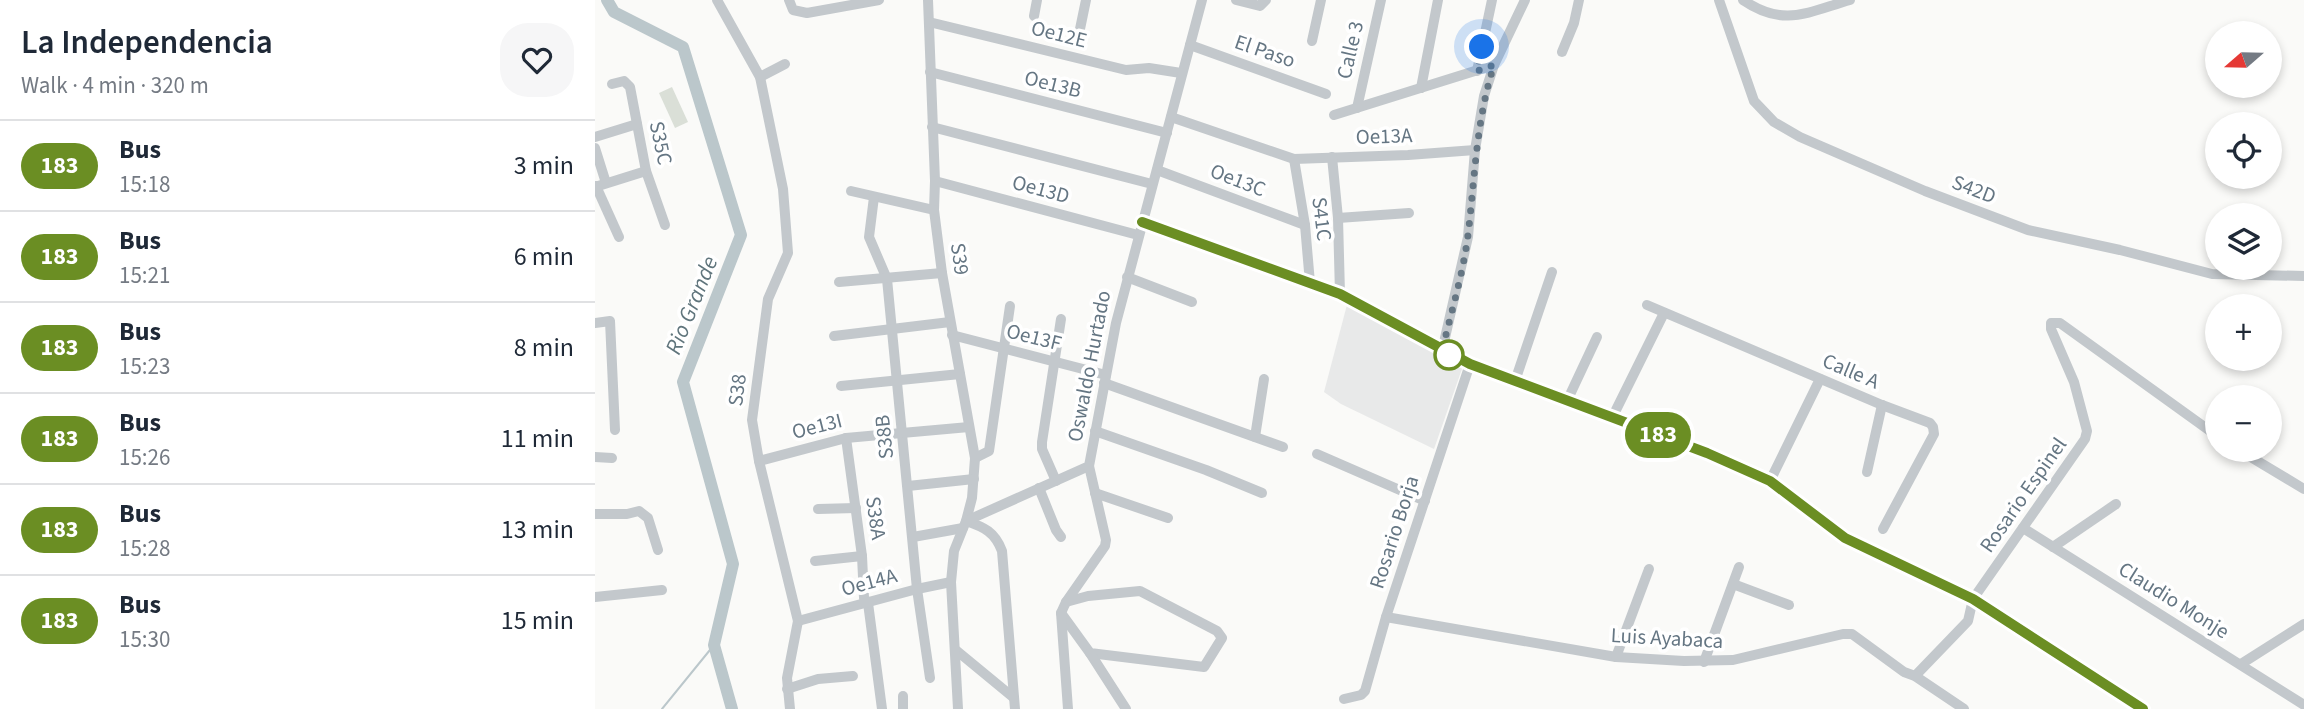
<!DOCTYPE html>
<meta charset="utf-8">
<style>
:root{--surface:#fff;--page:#f6f6f7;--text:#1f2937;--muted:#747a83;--line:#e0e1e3}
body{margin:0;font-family:"Source Sans 3",sans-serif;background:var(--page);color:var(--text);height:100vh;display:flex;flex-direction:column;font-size:26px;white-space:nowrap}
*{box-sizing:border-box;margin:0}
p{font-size:23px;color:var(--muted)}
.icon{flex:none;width:38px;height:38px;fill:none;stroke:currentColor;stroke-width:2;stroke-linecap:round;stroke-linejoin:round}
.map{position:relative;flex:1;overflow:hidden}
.drawer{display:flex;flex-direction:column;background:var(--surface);width:595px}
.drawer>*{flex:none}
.badge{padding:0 14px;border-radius:23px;font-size:24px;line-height:46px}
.needle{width:46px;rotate:250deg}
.tools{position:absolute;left:1610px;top:21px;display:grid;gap:14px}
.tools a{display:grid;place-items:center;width:77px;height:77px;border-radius:50%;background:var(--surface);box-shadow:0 4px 10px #0003;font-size:35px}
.you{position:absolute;width:35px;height:35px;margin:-18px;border:5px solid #fff;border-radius:50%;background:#1a73e8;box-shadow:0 0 0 10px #1a73e833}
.map>.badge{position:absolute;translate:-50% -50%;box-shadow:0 0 0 4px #fff}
.round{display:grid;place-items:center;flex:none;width:74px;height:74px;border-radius:28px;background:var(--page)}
.head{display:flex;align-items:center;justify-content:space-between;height:119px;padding:0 21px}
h1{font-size:33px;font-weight:600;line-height:52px}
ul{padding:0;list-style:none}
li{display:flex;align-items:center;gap:21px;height:91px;padding:0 21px;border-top:2px solid var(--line)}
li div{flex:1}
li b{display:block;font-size:26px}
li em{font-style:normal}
li .badge{min-width:77px;font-weight:700;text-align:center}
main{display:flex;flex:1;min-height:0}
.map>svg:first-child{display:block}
</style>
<main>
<section class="drawer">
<div class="head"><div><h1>La Independencia</h1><p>Walk · 4 min · 320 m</p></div><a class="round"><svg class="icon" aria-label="heart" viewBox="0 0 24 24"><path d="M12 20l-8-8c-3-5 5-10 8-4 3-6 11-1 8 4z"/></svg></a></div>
<ul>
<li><span class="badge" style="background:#6b8e23;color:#fff">183</span><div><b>Bus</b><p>15:18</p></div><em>3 min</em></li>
<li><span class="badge" style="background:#6b8e23;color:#fff">183</span><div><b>Bus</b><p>15:21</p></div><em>6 min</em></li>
<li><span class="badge" style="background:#6b8e23;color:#fff">183</span><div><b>Bus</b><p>15:23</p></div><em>8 min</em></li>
<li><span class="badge" style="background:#6b8e23;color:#fff">183</span><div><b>Bus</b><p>15:26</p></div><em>11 min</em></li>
<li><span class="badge" style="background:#6b8e23;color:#fff">183</span><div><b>Bus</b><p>15:28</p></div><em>13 min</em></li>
<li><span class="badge" style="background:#6b8e23;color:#fff">183</span><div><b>Bus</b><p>15:30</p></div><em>15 min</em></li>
</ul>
</section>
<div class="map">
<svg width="1709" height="709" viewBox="0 0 1709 709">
<rect width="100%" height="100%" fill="#fafaf8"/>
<polygon fill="#e8e9e9" points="753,301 868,366 839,449 746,404 729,392"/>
<polygon fill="#dadfd7" points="77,87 93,122 80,128 64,93"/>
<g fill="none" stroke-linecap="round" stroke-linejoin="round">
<polyline stroke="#bbc7cb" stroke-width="2" points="67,709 119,645"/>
<polyline stroke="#bbc7cb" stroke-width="12" points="12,0 19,12 88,47 146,235 88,382 138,564 119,645 137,709"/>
<g stroke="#c3c8cc" stroke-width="10">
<polyline points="122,0 165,77 188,189 193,253 173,299 157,420 164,461 203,621 192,678 195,709"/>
<polyline points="194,0 198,10 212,13 284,0"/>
<path d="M333 0 340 181 339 210 347 273 380 458 377 498 371 521C389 527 400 532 407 551L420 709"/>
<polyline points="641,0 665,6 671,0"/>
<polyline points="1124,0 1159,101 1179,122 1205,137 1330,191 1433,230 1525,250 1617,274 1709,276"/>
<path d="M1148 0C1189 28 1213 12 1255 0"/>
<polyline points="439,16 442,0"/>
<polyline points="334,22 531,70 554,68 586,73"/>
<polyline points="485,29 491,0"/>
<polyline points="717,41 726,0"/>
<polyline points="595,45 731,94"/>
<polyline points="967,52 979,23 984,0"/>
<polyline points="882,71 897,0"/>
<polyline points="335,72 572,133"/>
<polyline points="165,77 190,64"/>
<polyline points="17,84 29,81 35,87 51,171 70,225"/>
<polyline points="826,88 843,0"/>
<polyline points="762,108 786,0"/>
<polyline points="739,115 899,65"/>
<polyline points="576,117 699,159 813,155 880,150"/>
<polyline points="337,127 557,184"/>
<polyline points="0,137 42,124"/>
<polyline points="0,148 11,183"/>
<polyline points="737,157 743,218 745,294"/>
<polyline points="699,159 710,225 715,283"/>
<polyline points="562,170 710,225"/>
<polyline points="340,181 543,235"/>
<polyline points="1,186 24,237"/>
<polyline points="0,187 51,171"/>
<polyline points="256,191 339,210"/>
<polyline points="279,197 274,237 292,279 322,589 335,678"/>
<polyline points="743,218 814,213"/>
<polyline points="546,222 745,294 875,364 1112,453 1175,481 1250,538 1378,599 1373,621 1320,676"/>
<polyline points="532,277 597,302"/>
<polyline points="244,282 347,273"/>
<polyline points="1052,305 1287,405 1335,423 1338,427 1339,434 1288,529"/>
<polyline points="0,323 15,321 20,430"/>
<polyline points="357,335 511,375"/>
<polyline points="239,336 355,322"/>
<polyline points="847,351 873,237 880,150 889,96 899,65 930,0"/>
<polyline points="920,381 957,272"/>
<polyline points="509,383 688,447"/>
<polyline points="246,386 365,374"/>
<polyline points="972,401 1002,337"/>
<polyline points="1017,418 1069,313"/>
<polyline points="500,431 611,470 667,493"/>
<polyline points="660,437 669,379"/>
<polyline points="251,438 267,556 269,598 273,603 287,709"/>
<polyline points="1644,450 1709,489"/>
<polyline points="722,454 830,501"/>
<polyline points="0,457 17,458"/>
<polyline points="380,458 394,451 415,306"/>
<polyline points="164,461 251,438 374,427"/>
<polyline points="1272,472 1287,405"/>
<polyline points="461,481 447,449 447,442 466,319"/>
<polyline points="1175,481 1225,379"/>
<polyline points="313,486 379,479"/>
<polyline points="444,488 461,530 466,537"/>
<polyline points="500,493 573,518"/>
<polyline points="223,509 261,508"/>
<polyline points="0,514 32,514 44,511 53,518 63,550"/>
<polyline points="1428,528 1709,705"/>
<polyline points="318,537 368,528"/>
<polyline points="1458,547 1521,504"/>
<polyline points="220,561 267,556"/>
<polyline points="1138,584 1194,605"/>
<polyline points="0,597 67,590"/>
<polyline points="466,613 495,653 609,667 627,638 622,631 545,591 493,596 471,602"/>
<polyline points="791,617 1021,657 1089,661 1138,660 1248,634 1257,634 1309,672 1320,676 1369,709"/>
<polyline points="203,621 322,589 356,582"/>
<polyline points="362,651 419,698"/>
<polyline points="495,653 531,709"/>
<polyline points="1021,657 1054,569"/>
<polyline points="1109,662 1144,567"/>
<polyline points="1646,664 1709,624"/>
<polyline points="192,689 223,679 258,676"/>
<polyline points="308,696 308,709"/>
<polyline points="749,699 766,695 770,691 791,617 875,364"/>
<polyline points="363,709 356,582 359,551 371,521 494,466 521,323 607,0"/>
<polyline points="473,709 466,613 471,602 510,546 511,540 494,466"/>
<polyline points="1548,709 1378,599 1490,439 1492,431 1479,382 1456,329 1456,323 1465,323 1622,436"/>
</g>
</g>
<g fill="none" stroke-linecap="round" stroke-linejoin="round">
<g stroke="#fff" stroke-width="16">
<polyline id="line" points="547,222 745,294 875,364 1112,453 1175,481 1250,538 1378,599 1548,709"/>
</g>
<use href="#line" stroke="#6b8e23" stroke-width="10"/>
<path stroke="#657683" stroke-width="7" stroke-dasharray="0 12.6" d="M854 355 847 351C856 313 868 274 873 235 880 177 881 121 899 65L882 71 887 47"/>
</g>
<circle fill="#fff" stroke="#6b8e23" stroke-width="3.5" cx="854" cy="355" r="14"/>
<g text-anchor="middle" stroke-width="7" stroke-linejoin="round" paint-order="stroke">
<g font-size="21" fill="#657683" stroke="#fff">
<text transform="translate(464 34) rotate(14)" y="7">Oe12E</text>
<text transform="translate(755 50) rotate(-77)" y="7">Calle 3</text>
<text transform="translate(670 51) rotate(19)" y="7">El Paso</text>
<text transform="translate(458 84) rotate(14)" y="7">Oe13B</text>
<text transform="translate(789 136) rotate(-2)" y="7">Oe13A</text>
<text transform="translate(66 143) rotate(78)" y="7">S35C</text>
<text transform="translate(643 180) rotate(21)" y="7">Oe13C</text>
<text transform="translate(446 189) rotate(15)" y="7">Oe13D</text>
<text transform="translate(1379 189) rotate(21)" y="7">S42D</text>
<text transform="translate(727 219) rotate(83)" y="7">S41C</text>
<text transform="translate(365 259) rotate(82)" y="7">S39</text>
<text transform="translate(439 337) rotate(14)" y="7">Oe13F</text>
<text transform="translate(494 366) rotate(-79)" y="7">Oswaldo Hurtado</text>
<text transform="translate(1256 371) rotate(23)" y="7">Calle A</text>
<text transform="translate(142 390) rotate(-83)" y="7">S38</text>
<text transform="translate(222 426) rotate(-14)" y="7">Oe13I</text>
<text transform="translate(289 437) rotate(-96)" y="7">S38B</text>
<text transform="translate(1428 495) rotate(-55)" y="7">Rosario Espinel</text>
<text transform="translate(281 518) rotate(82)" y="7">S38A</text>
<text transform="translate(799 532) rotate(-72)" y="7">Rosario Borja</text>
<text transform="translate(274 582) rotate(-15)" y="7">Oe14A</text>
<text transform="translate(1579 600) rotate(32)" y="7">Claudio Monje</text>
<text transform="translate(1072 638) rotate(3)" y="7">Luis Ayabaca</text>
</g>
<g font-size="23" font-style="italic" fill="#60757c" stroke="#fff">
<text transform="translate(96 305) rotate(-68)" y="8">Rio Grande</text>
</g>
</g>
</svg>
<div class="tools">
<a><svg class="needle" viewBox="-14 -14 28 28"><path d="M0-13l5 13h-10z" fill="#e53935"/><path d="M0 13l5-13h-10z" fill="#747a83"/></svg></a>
<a><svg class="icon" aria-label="locate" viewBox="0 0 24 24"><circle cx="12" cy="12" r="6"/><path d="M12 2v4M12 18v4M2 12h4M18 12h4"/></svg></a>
<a><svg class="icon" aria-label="layers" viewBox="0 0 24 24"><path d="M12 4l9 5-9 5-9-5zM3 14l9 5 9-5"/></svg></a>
<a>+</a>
<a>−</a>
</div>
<div class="you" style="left:887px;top:47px"></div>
<b class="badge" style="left:1063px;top:435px;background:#6b8e23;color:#fff">183</b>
</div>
</main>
